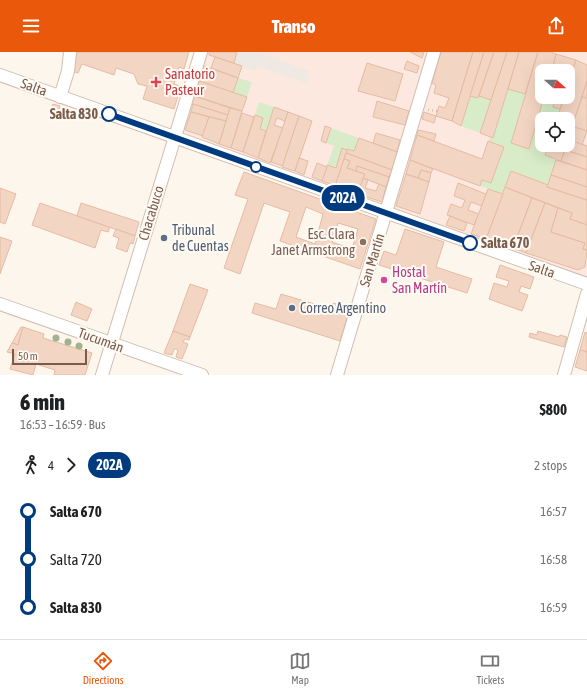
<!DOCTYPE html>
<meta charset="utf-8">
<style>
:root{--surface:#fff;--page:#f6f6f6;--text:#202124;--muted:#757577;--line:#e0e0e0;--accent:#ea580c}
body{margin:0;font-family:"Asap Condensed",sans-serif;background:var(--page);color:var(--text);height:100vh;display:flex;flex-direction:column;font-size:15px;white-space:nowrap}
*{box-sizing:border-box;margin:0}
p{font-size:13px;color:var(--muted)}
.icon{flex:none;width:22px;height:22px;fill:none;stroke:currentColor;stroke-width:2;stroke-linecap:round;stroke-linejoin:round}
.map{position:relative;height:323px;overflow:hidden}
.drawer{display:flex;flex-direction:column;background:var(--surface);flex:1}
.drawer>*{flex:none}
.badge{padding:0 8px;border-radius:13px;font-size:14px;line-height:26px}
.needle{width:26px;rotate:111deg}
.tools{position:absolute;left:535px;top:12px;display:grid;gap:8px}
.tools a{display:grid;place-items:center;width:40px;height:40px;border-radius:8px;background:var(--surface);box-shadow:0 4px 16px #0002;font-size:20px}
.scale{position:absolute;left:12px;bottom:10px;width:75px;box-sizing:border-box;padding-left:4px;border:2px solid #7a5c4d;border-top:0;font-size:11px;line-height:14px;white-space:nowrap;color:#7a5c4d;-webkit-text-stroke:3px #fffaf3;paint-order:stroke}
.map>.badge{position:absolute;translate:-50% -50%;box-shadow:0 0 0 2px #fff}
.legs{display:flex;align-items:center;gap:6px;height:44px;padding:0 20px;font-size:13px}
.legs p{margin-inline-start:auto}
.headline{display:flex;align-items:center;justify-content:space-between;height:68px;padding:0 20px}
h1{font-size:22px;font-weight:800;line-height:30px}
ul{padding:0 20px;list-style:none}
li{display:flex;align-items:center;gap:14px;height:48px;font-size:15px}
li i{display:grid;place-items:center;width:6px;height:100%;margin:0 5px;background:currentColor}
li i::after{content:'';width:10px;height:10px;margin:-5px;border:3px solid;border-radius:50%;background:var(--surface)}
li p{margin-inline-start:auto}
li:first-child i{background:linear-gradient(#0000 50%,currentColor 0)}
li:last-child i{background:linear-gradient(currentColor 50%,#0000 0)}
header{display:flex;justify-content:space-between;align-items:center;height:52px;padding:0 20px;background:var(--accent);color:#fff;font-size:18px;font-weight:800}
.tab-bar{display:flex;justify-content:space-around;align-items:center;height:56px;border-top:1px solid var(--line);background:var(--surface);font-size:11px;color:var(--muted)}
.tab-bar a{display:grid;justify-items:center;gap:2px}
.tab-bar .on{color:var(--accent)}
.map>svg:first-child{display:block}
</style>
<header><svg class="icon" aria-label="menu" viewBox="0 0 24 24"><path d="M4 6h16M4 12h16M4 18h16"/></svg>Transo<svg class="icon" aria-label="share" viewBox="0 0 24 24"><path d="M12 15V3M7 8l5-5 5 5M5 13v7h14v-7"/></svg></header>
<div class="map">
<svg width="587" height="323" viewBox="0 0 587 323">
<rect width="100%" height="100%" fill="#fdf6ec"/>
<path fill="#fde8e0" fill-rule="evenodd" d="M206 0H587V225L181 80ZM542 19H568V45H542ZM542 67H568V93H542Z"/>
<polygon fill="#efe9e4" points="237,0 256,0 310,19 306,31 257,14 256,19 234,11"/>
<g fill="#d8ecc9">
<polygon points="238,26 252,30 247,45 233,41"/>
<polygon points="508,37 525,42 511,91 529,97 544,45 556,45 553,55 560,57 557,67 542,67 542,93 549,93 545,103 556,108 548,133 511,119 503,142 480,134 482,128 491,131 504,95 488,89 490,85 493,86"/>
<polygon points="470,44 477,46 479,44 491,48 480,81 461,74"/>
<polygon points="259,50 274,55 266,79 260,77 263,66 255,63"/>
<polygon points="331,76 359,86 354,99 342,96 336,116 327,113 334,94 326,91"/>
</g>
<g fill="#f3d5c3" stroke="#e6bba3" fill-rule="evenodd">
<polygon points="76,0 189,0 184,17 179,15 174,32 181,34 174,57 143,47 147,34 138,32 134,22 116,16 114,23 82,12 78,21 72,19"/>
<polygon points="209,0 237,0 234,11 209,3"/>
<polygon points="410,0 424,0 422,6"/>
<polygon points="441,0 473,0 452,69 436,64 439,54 445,56 449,46 434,41 436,33 432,31"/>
<polygon points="473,0 484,0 461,74 452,69"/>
<polygon points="484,0 494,0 478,46 470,44"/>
<polygon points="494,0 507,0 491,48 479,44"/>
<polygon points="507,0 519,0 493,86 480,81"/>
<polygon points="519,0 538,0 525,42 508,37"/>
<polygon points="538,0 551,0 556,2 552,19 542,19 542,45 544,45 529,97 511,91"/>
<polygon points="556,2 576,8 568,32 568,19 552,19"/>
<polygon points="215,5 242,14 238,26 211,16"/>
<polygon points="576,8 587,13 587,29 572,75 568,73 568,67 557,67 564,45 568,45 568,32"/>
<polygon points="407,9 419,14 417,21 404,17"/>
<polygon points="367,11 403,22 395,49 358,39"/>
<polygon points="204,14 238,26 233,41 199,29"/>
<polygon points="199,29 247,45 242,59 194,44"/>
<polygon points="587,29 587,46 582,45"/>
<polygon points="194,44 230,56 228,63 192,52"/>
<polygon points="556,45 564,45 560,57 553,55"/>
<polygon points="582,45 587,46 587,79 572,75"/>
<polygon points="377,49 409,59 405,73 373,65"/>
<polygon points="53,52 60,54 57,66 50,64"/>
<polygon points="193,52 228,63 226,69 191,60"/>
<polygon points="274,55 288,60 285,69 277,66 274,73 283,76 270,111 258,106"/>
<polygon points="230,56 242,59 231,96 219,92"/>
<polygon points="191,60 209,65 203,84 185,78"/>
<polygon points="288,60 299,64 283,114 271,110"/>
<polygon points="424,60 436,64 434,71 422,67"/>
<polygon points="242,61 254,65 243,100 231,96"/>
<polygon points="255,63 263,66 260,77 266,79 258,106 243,100"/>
<polygon points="299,64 312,69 295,119 282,115"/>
<polygon points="209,65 226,69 219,92 202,85"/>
<polygon points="568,73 587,79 582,93 569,88 568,90"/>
<polygon points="325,74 331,76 326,91 321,89"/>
<polygon points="418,78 436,82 434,89 417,83"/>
<polygon points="376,81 400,88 397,100 373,91"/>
<polygon points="417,83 482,107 488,89 504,95 491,131 482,128 480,134 410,108"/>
<polygon points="359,86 397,100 392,118 346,101 347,97 354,99"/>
<polygon points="569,88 587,94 587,105 565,98"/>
<polygon points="549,93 567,93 561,109 545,103"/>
<polygon points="342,96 347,98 335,134 322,129 327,113 336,116"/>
<polygon points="565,98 587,105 587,118 561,109"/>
<polygon points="346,101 392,118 389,125 357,114 356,119 347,116 350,109 344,107"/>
<polygon points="299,106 308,109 304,123 295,119"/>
<polygon points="344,107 350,109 347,116 365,122 358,142 335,134"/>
<polygon points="410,108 433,117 431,121 421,118 418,126 406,122"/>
<polygon points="556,108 587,118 587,135 551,123"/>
<polygon points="317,111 327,115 322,129 312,125"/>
<polygon points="357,114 389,125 386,135 363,126 365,122 356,119"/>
<polygon points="421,118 431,121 429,130 418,126"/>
<polygon points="511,119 548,133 547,135 587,148 587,173 570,167 572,161 505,135"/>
<path d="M244 120 376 167 360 217 280 189 290 160 264 151 240 222 224 216 248 147 235 143ZM306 155 323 162 315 192 296 185ZM338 171 358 177 352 197 332 190Z"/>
<polygon points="406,122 429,130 420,162 396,154"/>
<polygon points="551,123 587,135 587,148 547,135"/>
<polygon points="363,126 368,128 365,136 376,139 379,132 386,135 382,150 358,142"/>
<polygon points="458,131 486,142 482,154 471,150 468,158 479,162 474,173 447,163 451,152 462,156 465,148 454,144"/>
<polygon points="505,135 532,146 513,196 486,187"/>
<polygon points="0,136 16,142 5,172 0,170"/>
<polygon points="488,137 503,142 486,187 471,182"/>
<polygon points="532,146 545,151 526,201 513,196"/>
<polygon points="40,151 110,175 108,180 101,178 95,196 32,173"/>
<polygon points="81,151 139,170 135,184 77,164"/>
<polygon points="545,151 558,156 551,180 585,191 583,197 587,198 585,215 578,218 526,201"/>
<polygon points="558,156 572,161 570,167 587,173 587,198 583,197 585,191 551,180"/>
<polygon points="450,164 467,171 464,179 446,173"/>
<polygon points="116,177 135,184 133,192 130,191 127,200 116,196 119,186 113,184"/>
<polygon points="405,177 444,190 436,215 472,227 467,241 379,213 384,199 396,203"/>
<polygon points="0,185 12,189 0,222"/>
<polygon points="500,213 534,225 530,237 521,234 519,240 528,243 522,259 489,247 494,231 507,235 509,229 496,225"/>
<polygon points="190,232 208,238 190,285 173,279"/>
<polygon points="281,242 331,257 333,251 350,256 340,289 252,261 255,251 276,257"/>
<polygon points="76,250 92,257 87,269 71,263"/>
<polygon points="21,275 23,275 18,293 12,291"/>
<polygon points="23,275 44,282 43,286 92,301 85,323 54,323 55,318 36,312 33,323 10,317 15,302 7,300 12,291 18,293"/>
<polygon points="173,279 190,285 189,288 185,287 183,290 188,292 182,307 176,305 178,298 176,297 174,297 172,303 164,301"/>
<polygon points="538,279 559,285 560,283 567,285 564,295 529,285 530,281 537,283"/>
<polygon points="585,280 587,281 587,300 580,298"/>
<polygon points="580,298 587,300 587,319 575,315"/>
</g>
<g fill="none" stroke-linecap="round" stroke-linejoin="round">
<g stroke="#d1beb0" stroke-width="14">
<g id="minor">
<polyline points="0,23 587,232"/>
<polyline points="60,45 68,19 70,0"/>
<polyline points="0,252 202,323"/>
<polyline points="102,323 201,0"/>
<polyline points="337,323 434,0"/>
<polyline points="564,323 587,242"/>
</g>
</g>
<polyline stroke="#d9b8a5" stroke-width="2" stroke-dasharray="1 3" stroke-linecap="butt" points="428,58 438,59"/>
<use href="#minor" stroke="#fff" stroke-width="12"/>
</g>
<g fill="#a0b28e">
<circle cx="56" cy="286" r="3.5"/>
<circle cx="68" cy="290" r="3.5"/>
<circle cx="79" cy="294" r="3.5"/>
</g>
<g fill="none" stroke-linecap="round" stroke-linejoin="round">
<g stroke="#fff" stroke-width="9">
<polyline id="line-1" points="109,62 470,191"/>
</g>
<use href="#line-1" stroke="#003b80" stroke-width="6"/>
</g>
<path fill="#e0444e" stroke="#fffaf3" stroke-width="1.5" d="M154 24h4v4h4v4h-4v4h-4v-4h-4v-4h4z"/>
<g fill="#fff" stroke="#003b80" stroke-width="2">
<circle cx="109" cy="62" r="7"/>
<circle cx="256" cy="115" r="5"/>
<circle cx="470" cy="191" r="7"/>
</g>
<g fill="#5c6f8a" stroke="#fffaf3" stroke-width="1.5">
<circle cx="164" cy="186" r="4"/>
<circle cx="292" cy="256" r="4"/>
</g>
<circle fill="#8d6e63" stroke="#fffaf3" stroke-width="1.5" cx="363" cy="190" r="4"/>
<circle fill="#d1479c" stroke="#fffaf3" stroke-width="1.5" cx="384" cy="228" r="4"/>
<g text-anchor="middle" stroke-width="4" stroke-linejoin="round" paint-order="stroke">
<g font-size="14" fill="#be3a42" stroke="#fffaf3" text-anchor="start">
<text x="165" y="27">Sanatorio<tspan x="165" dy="16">Pasteur</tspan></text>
</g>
<g font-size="14" fill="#7a5c4d" stroke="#fffaf3">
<text transform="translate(34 35) rotate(20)" y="5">Salta</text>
<text transform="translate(151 161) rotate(-73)" y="5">Chacabuco</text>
<text transform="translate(372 208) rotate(-73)" y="5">San Martín</text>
<text transform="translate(542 217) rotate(19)" y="5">Salta</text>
<text transform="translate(101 288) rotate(20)" y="5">Tucumán</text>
</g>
<g font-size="14" font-weight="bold" fill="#7a5c4d" stroke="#fffaf3" text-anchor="end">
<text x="98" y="67">Salta 830</text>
<text x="481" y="196" text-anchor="start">Salta 670</text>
</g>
<g font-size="14" fill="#4e5e75" stroke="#fffaf3" text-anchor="start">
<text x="172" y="183">Tribunal<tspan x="172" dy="16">de Cuentas</tspan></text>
<text x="300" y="261">Correo Argentino</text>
</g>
<g font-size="14" fill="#785e54" stroke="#fffaf3" text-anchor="end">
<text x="355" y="187">Esc. Clara<tspan x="355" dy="16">Janet Armstrong</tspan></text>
</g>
<g font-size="14" fill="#b23c85" stroke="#fffaf3" text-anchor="start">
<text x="392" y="225">Hostal<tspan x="392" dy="16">San Martín</tspan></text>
</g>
</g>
</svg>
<div class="tools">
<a><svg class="needle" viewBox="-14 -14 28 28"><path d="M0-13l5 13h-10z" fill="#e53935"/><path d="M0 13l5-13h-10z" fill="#757577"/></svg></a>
<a><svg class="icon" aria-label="locate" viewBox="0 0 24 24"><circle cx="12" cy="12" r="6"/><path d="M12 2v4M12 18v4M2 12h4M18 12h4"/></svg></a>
</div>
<div class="scale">50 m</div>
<b class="badge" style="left:343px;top:146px;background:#003b80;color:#fff">202A</b>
</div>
<section class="drawer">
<div class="headline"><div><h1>6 min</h1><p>16:53 – 16:59 · Bus</p></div><b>$800</b></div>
<div class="legs"><svg class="icon" aria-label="walk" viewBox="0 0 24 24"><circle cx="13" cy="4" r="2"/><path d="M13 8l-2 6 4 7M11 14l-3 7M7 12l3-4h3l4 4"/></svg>4<svg class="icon" aria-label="forward" viewBox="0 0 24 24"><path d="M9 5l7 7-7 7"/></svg><b class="badge" style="background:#003b80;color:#fff">202A</b><p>2 stops</p></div>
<ul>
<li><i style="color:#003b80"></i><b>Salta 670</b><p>16:57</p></li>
<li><i style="color:#003b80"></i><span>Salta 720</span><p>16:58</p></li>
<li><i style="color:#003b80"></i><b>Salta 830</b><p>16:59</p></li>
</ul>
</section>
<nav class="tab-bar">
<a class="on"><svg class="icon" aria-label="directions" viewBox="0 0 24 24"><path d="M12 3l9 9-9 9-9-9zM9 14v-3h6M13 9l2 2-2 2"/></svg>Directions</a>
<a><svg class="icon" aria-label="map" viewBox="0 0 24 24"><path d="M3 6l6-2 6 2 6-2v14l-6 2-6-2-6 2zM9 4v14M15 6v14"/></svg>Map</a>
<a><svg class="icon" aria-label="tickets" viewBox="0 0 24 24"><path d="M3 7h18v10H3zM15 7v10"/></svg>Tickets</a>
</nav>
